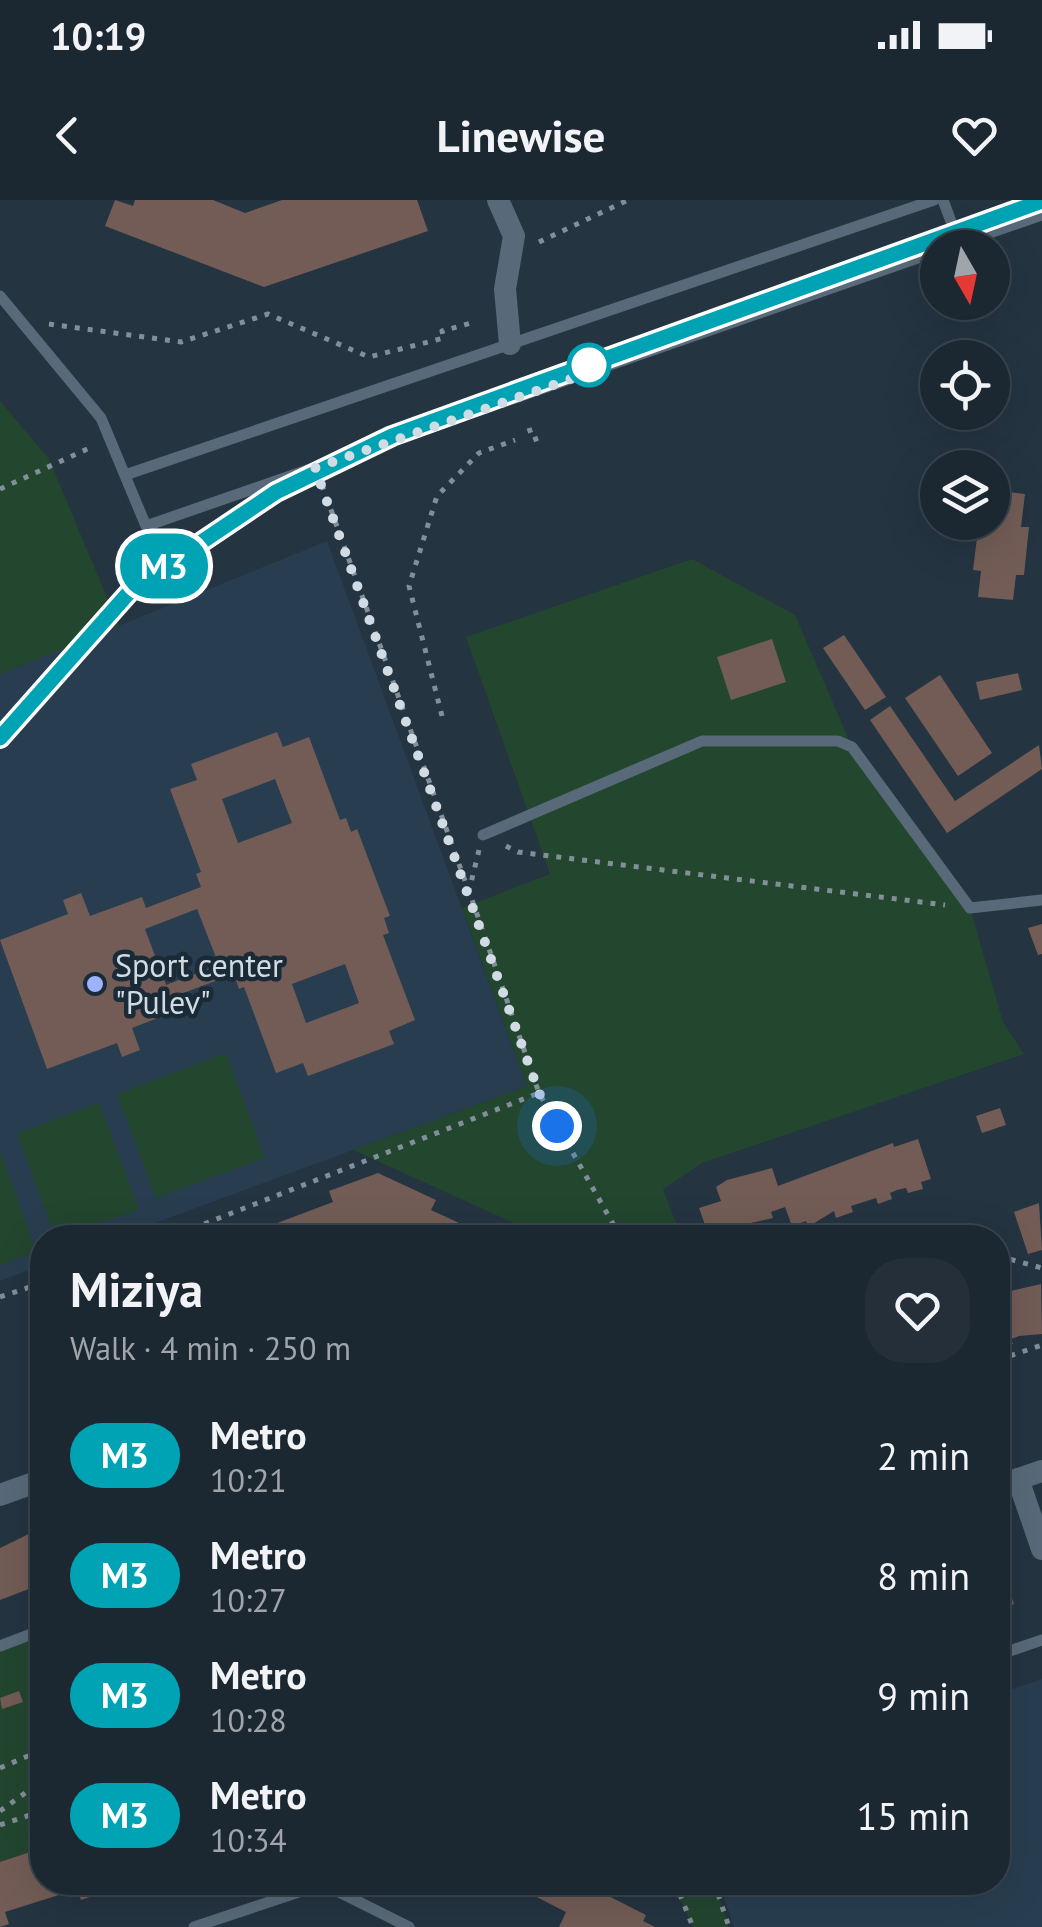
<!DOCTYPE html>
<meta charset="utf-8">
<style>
:root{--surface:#1b2731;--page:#242f39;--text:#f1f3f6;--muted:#a0a5ab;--line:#39444d}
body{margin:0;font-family:"PT Sans",sans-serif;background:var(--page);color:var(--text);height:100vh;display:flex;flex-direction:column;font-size:38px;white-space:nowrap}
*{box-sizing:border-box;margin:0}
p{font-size:32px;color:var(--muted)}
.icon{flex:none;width:55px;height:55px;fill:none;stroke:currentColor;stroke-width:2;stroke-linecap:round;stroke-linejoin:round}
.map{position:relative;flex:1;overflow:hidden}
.panel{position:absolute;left:30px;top:1025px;width:980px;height:670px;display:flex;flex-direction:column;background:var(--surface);border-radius:40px;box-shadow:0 10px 40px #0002,0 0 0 2px var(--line)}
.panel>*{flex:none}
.badge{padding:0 20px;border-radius:32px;font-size:35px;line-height:65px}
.needle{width:65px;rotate:171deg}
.tools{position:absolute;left:920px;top:30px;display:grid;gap:20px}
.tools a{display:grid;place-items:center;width:90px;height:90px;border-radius:50%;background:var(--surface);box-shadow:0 10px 40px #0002,0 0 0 2px var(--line);font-size:50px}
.you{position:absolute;width:50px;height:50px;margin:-25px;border:8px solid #fff;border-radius:50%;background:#1a73e8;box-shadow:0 0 0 15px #1a73e833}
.map>.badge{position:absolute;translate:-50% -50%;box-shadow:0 0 0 5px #fff}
.round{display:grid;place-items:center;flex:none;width:105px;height:105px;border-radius:40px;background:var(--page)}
.head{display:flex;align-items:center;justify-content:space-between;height:170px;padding:0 40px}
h1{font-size:48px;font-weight:700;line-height:75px}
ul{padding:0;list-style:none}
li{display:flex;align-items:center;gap:30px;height:120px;padding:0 40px}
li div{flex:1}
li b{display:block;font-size:38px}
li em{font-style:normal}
li .badge{min-width:110px;font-weight:700;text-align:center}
.status{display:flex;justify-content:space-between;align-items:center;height:70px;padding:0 50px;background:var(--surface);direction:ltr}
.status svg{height:28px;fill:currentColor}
header{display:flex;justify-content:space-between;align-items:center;height:130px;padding:0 40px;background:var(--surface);font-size:45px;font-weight:700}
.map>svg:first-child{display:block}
</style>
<div class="status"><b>10:19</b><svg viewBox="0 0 49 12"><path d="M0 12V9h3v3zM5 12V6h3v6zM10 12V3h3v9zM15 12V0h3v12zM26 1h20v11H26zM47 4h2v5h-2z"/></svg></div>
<header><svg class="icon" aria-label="back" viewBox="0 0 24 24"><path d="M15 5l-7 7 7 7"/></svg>Linewise<svg class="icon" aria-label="heart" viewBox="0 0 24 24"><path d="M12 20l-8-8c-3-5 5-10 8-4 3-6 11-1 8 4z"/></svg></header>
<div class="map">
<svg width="1042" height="1727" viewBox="0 0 1042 1727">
<rect width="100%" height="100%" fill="#243441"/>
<g fill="#283e50">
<polygon points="327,341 527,886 117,1037 42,1038 42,1065 0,1081 0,474"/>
<polygon points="1042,1479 1042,1727 734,1727 719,1683 998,1682 998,1494"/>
</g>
<g fill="#23462f">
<polygon points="0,201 49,259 119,426 0,474"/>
<polygon points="692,359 795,415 852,547 970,708 1003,822 1024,854 702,963 663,989 681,1037 545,1037 353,950 527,886 462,708 550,674 466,437"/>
<polygon points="226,853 265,958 156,998 117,894"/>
<polygon points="99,903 139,1010 55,1037 17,933"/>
<polygon points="0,950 36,1052 0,1065"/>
<polygon points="42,1430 42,1648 0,1662 0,1446"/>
<polygon points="662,1683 714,1683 729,1727 693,1727 675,1689"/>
</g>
<g fill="#735c56" fill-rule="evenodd">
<polygon points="115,0 133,6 135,0 213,0 245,13 282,0 417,0 428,31 264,87 105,26"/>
<polygon points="992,290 1025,294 1021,327 1029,327 1024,375 1016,375 1013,400 978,397 981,371 973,370 979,322 992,322"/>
<polygon points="844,435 886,497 865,510 823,448"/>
<polygon points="772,439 786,482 731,500 717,457"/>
<polygon points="1018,473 1022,490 980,500 976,482"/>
<polygon points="940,475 992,553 958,576 905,498"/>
<polygon points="890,506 955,601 1039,545 1042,569 947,633 870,520"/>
<path d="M277 532 283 547 309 537 340 620 346 618 351 632 357 629 390 716 384 718 389 733 383 735 415 820 389 831 394 844 308 876 303 863 276 873 244 787 239 789 234 774 178 795 184 808 132 828 140 850 122 857 117 843 47 869 0 740 68 714 63 700 81 693 90 716 142 697 146 708 201 687 196 674 201 672 170 589 197 580 191 564ZM275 579 292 623 238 643 222 599ZM197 709 219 765 166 785 145 729ZM345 764 359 803 306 823 292 784Z"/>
<polygon points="1042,724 1042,754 1038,755 1028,728"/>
<polygon points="1000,908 1006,925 982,933 976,916"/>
<polygon points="918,939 931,979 921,982 923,989 908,993 906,988 897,990 890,993 892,999 878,1004 876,998 851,1006 853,1012 836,1018 834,1011 808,1027 806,1021 792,1026 785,1007 771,1012 773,1018 742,1025 743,1029 729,1033 727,1027 708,1033 699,1008 721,1001 716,987 727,980 772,968 778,986 893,943 894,947"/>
<polygon points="378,973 436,1000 431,1010 472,1029 470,1033 479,1038 391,1038 372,1029 348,1038 237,1038 333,1002 329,991"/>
<polygon points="1039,1003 1042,1050 1028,1054 1014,1012"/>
<polygon points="1041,1084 1042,1134 1019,1136 1011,1139 1013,1144 1000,1148 998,1094"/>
<polygon points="41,1328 42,1384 0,1400 0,1348"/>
<polygon points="1004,1375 1014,1404 998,1410 998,1378"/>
<polygon points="19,1491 23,1502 2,1509 0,1498"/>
<polygon points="42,1648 42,1682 132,1683 81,1700 76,1685 61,1690 62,1694 5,1712 9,1724 0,1727 0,1662"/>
<polygon points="507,1682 581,1682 646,1715 643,1721 655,1727 559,1727 566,1712"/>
</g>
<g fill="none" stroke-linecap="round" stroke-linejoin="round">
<g stroke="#828f99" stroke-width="5" stroke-dasharray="5 8" stroke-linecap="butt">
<polyline points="539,42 628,0"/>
<polyline points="49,124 181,142 268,114 369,157 444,138 442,131 475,122"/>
<polyline points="529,228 533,240 544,236"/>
<polyline points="322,285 468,689"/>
<polyline points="0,289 94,246"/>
<polyline points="442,516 409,386 437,296 479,253 515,240"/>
<polyline points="506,646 518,652 945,705"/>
<polyline points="479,650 469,691 539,893 621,1038"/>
<polyline points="168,1038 539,893"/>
<polyline points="998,1056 1042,1068"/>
<polyline points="0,1097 42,1083"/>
<polyline points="998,1160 1042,1145"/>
<polyline points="0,1568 42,1550"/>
<polyline points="0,1611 42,1581"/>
<polyline points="0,1625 42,1611"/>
<polyline points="662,1682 675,1689"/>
<polyline points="675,1682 693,1727"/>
<polyline points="714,1682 729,1727"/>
</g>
<g stroke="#586a79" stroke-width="11">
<polyline points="943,0 959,43"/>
<polyline points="946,48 1042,15"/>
<polyline points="0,96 101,218 146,326 938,51"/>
<polyline points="128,274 934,0"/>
<polyline points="483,635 702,541 838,541 852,547 970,708 1042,700"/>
<polyline points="0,1446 42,1430"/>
<polyline points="998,1455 1042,1440"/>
<polyline points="194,1727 323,1684 409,1727"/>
</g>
<g stroke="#586a79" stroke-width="22">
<polyline points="498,0 514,36 505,89 510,144"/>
<polyline points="1018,1279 1042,1349"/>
<polyline points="998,1286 1042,1271"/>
<polyline points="0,1295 42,1280"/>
</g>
</g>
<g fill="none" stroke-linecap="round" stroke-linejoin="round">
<g stroke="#fff" stroke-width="22">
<polyline id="line" points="0,538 133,388 276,292 392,236 1042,1"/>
</g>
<use href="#line" stroke="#00a3b4" stroke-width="15"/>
<polyline stroke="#d1dbe3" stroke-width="10" stroke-dasharray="0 18" points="557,926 539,893 315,268 608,166 589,165"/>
</g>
<circle fill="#fff" stroke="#00a3b4" stroke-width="5" cx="589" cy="165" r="20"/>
<circle fill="#9db4fd" stroke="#1a2a37" stroke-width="4" cx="95" cy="784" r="10"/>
<g text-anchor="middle" stroke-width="9" stroke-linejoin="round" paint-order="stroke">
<g font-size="32" fill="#d1dbe3" stroke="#1a2a37" text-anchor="start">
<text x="115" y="777">Sport center<tspan x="115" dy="37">"Pulev"</tspan></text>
</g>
</g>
</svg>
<div class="tools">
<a><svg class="needle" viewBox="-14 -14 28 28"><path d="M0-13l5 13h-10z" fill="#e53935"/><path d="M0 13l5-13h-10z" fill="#a0a5ab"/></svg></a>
<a><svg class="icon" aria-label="locate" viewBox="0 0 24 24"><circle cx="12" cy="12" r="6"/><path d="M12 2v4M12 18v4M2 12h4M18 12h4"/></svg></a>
<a><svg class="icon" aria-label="layers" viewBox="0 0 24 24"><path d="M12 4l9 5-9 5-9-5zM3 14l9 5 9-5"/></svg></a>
</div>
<div class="you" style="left:557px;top:926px"></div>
<b class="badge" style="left:164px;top:366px;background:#00a3b4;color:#fff">M3</b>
<section class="panel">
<div class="head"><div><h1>Miziya</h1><p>Walk · 4 min · 250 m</p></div><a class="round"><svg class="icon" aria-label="heart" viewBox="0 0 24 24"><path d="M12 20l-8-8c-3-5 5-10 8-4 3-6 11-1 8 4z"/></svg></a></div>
<ul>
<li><span class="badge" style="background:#00a3b4;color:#fff">M3</span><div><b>Metro</b><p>10:21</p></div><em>2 min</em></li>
<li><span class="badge" style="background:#00a3b4;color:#fff">M3</span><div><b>Metro</b><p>10:27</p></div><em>8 min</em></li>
<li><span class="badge" style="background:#00a3b4;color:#fff">M3</span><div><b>Metro</b><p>10:28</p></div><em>9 min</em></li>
<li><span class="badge" style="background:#00a3b4;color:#fff">M3</span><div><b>Metro</b><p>10:34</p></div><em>15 min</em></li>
</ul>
</section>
</div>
